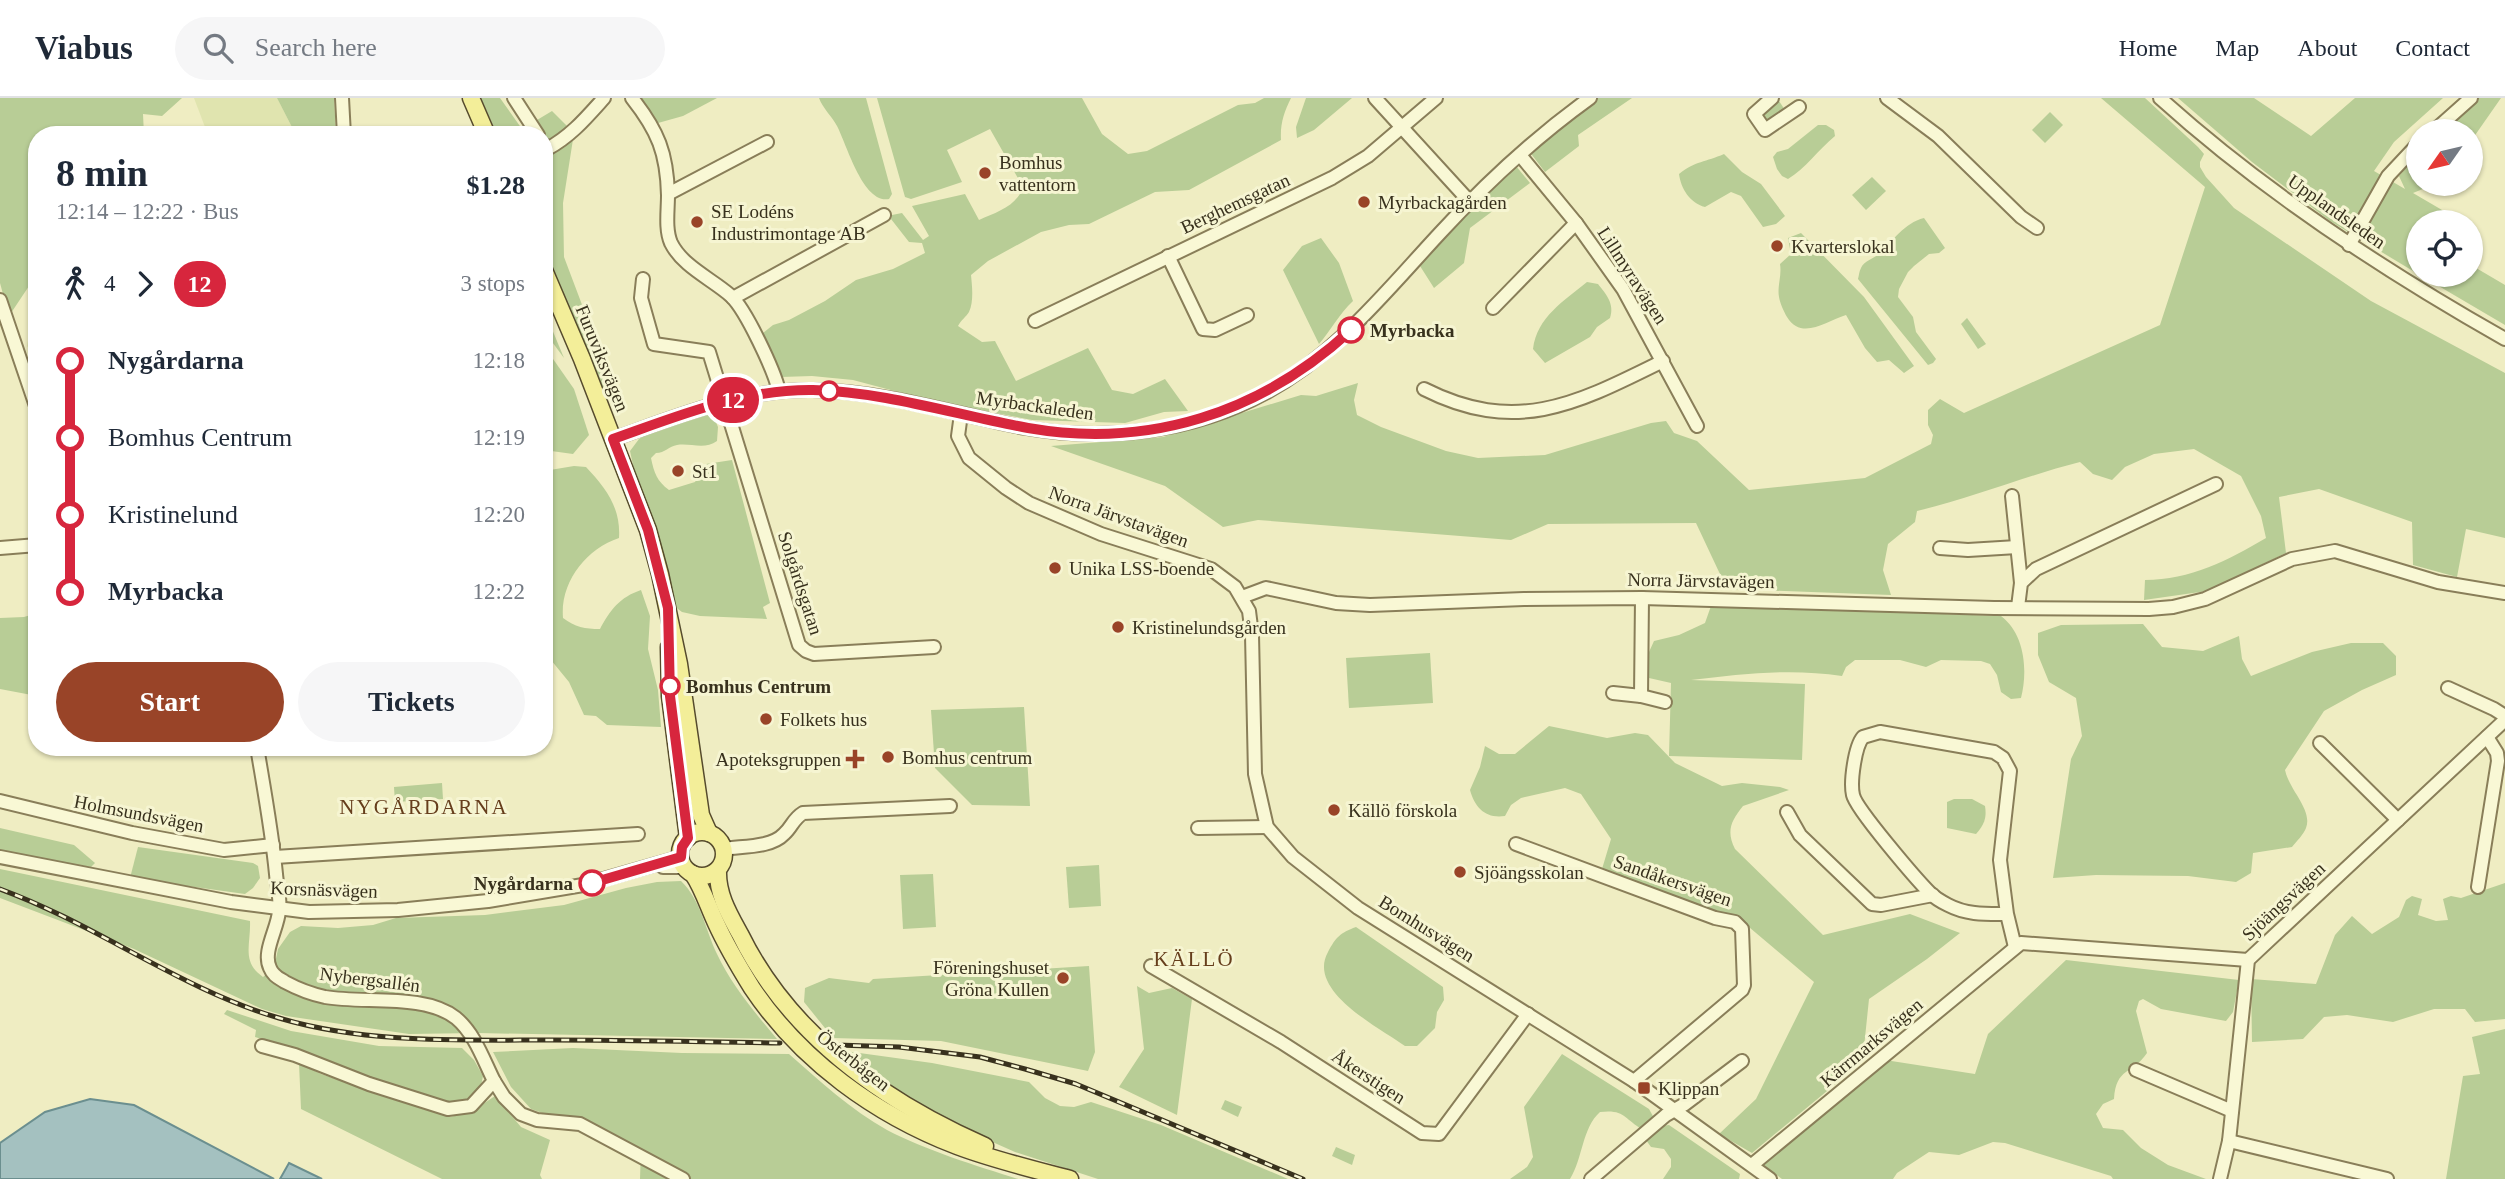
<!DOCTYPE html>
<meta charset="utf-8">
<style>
:root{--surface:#fff;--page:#f6f6f7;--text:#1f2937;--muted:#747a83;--line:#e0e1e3;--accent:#994428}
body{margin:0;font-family:Georgia,serif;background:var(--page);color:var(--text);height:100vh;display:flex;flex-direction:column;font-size:26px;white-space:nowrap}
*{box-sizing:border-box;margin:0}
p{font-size:23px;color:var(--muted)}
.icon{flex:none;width:38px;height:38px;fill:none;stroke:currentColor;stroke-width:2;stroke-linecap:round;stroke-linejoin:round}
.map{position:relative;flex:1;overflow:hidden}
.drawer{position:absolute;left:28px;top:28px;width:525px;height:630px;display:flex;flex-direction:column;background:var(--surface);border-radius:28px;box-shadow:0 2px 5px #0004}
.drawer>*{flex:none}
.badge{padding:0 14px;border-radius:23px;font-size:24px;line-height:46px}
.needle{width:46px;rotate:236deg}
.tools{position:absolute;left:2406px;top:21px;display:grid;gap:14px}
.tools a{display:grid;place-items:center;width:77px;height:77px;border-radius:50%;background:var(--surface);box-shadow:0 2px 5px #0004;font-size:35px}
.map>.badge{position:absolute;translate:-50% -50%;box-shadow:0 0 0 4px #fff}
.legs{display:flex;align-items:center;gap:10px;height:77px;padding:0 28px;font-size:23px}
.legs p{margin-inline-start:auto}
.head{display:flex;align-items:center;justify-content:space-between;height:119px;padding:0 28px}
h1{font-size:38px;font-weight:600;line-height:52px}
.cta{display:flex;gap:14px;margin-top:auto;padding:14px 28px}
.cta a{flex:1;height:80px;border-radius:42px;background:var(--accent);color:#fff;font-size:28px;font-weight:600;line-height:80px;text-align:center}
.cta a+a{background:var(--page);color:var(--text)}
ul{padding:0 28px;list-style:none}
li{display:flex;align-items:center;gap:24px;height:77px;font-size:26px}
li i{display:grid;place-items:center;width:10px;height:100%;margin:0 9px;background:currentColor}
li i::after{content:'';width:18px;height:18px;margin:-9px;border:5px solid;border-radius:50%;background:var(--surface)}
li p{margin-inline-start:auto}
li:first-child i{background:linear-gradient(#0000 50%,currentColor 0)}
li:last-child i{background:linear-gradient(currentColor 50%,#0000 0)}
header{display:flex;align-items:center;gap:42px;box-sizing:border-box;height:98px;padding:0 35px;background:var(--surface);border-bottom:2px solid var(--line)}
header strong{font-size:33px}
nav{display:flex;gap:38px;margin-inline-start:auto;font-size:24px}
.search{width:490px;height:63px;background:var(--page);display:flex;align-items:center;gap:18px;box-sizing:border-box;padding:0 24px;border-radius:38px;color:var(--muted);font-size:26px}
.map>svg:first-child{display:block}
</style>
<header>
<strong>Viabus</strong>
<div class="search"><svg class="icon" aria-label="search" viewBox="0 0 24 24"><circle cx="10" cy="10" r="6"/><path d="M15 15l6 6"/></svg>Search here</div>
<nav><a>Home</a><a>Map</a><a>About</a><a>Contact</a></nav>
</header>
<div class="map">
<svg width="2505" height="1081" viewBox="0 0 2505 1081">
<rect width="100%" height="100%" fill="#efedc2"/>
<g fill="#e0e4af">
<polygon points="194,0 277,0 296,37 208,37"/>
<polygon points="37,227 37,264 27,248 30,232"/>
</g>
<g fill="#b8cd96">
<polygon points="0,0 182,0 162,18 143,16 144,37 37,37 37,176 9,218 0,185"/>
<polygon points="277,0 334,0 336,37 296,37"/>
<polygon points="481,0 500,0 522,31 552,13 574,35 563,105 564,159 621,310 597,284 544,159 544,37 497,37"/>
<polygon points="637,0 717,0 683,18 658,25"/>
<path d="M819 0H866L892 96 889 101C863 106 847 47 837 28 832 18 823 11 819 0Z"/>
<path d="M877 0H1082L1102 36 1128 56 1147 53 1238 7 1255 5 1264 0H1291C1284 14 1280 26 1281 42L1189 92 1155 94 1089 126 1069 127 1041 134 988 163 971 177C972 188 974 203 969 214 966 219 961 222 958 228L982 244 995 243 1016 283 1088 250 1112 292 1133 296 1165 281 1188 313 1164 314 1125 325 1032 322 932 303 853 282 812 278 781 279 763 235 773 227 789 222 825 203 856 182 893 171 925 155 922 145 909 144 891 121 892 117 902 115 923 142 929 138 912 108 965 96 979 122C997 114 1017 108 1023 89L990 31 947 52 962 84 911 101 905 99Z"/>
<polygon points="1306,0 1352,0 1314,32 1297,40 1296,29"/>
<polygon points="1598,0 1632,0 1578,37 1579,48 1545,74 1529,53"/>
<polygon points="1777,0 1787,15 1767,29 1757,14"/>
<path d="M2101 0H2145L2198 49 2204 56 2200 64V69L2206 79 2234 110 2371 203 2505 275V440L2466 431 2457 479 2413 467 2412 424 2319 391 2279 399 2286 455 2207 493 2144 502 2145 482C2190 482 2229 462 2266 440L2261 418 2241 378 2194 351 2154 356 2125 369 2112 382 2093 376 2080 364C2025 378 1972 400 1917 413L1915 424 1888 446 1883 472 1891 497 1727 491 1696 425 1548 426 1511 442 1258 422 1223 429 1165 388 1051 348 1163 339 1301 297 1316 298 1358 285 1354 302 1357 317 1381 329 1446 353 1478 360 1545 357 1651 325 1666 323 1674 335 1697 343 1749 392 1865 380 1931 346 1933 337 1928 327V312L1940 301 1964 315 2160 227 2205 89Z"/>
<polygon points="2178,0 2254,0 2311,38 2355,0 2443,0 2394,44 2374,73 2405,91 2399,78 2418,56 2418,86 2435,86 2413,95 2442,112 2447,124 2418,124 2418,176 2330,123 2252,64"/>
<polygon points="2476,0 2501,0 2471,43 2471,33 2443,33"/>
<polygon points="2050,14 2063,27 2045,45 2032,32"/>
<path d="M1818 27H1826L1834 32 1835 38C1818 52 1805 71 1788 81L1782 78 1777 71 1773 59 1777 54 1788 51Z"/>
<path d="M1724 56 1742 74 1761 86 1785 118 1776 126 1763 129 1741 98 1731 94 1705 109C1690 105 1681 91 1679 76 1695 63 1706 64 1724 56Z"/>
<path d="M1516 68 1530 85 1470 130 1464 165 1434 190 1420 168C1444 129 1482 99 1516 68Z"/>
<polygon points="1872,79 1886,93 1866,112 1852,97"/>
<path d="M1924 120 1945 150 1939 155 1929 156 1914 168 1908 174 1899 191 1898 199 1913 219 1916 234 1936 261 1933 265 1928 267 1858 181C1859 177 1859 174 1861 170 1864 163 1873 161 1879 156 1893 143 1904 125 1924 120Z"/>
<path d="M1801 135 1864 199 1914 268 1904 275 1889 262 1877 264 1865 250 1846 217C1826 223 1802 243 1787 219 1784 214 1780 205 1779 199 1777 188 1782 178 1780 166L1791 156 1788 140Z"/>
<path d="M1321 140 1339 165 1353 203C1339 216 1331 232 1319 246L1283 172 1302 148Z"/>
<polygon points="2471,167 2505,187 2505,227 2420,177 2471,177"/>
<path d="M1587 184 1598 186C1606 196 1615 206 1610 220L1597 229 1590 239 1545 265 1533 251C1537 219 1564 203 1587 184Z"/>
<polygon points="544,212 564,260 544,233"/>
<polygon points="1967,220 1986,246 1978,251 1961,226"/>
<polygon points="544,248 574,291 589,337 573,356 544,352"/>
<path d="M705 313 713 317 718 329 717 343C705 352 691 345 677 347 669 348 665 355 656 355L651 360C654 375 657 383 669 392L695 384 706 366 732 362 770 505 763 509 767 521 700 518 682 514 674 508 636 381 630 353 639 341 648 335Z"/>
<path d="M574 368 586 369C606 390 621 410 619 440 586 451 560 484 563 520 575 529 585 531 600 531 610 512 620 499 641 492L650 518 648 551 658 592 661 629 607 627 596 618 584 617 569 584 551 562V525L547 492 544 489V394L550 372Z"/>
<path d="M1711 508 2001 518C2025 536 2028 573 2021 600L2011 601 2001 594 1997 577 1990 566 1981 563 1941 562 1926 569 1900 562H1855L1846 569 1842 578C1791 570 1741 576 1691 582L1805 586 1802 662 1669 658 1671 585 1649 580V554L1654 543 1679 537 1705 525Z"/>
<polygon points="37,515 37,598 0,591 0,520 24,519"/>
<path d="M2143 526 2162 549 2203 553 2239 538 2242 561 2251 578 2312 554 2351 545H2383L2396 558V577L2362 592 2324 613 2285 672C2289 692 2313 712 2306 730 2304 736 2296 744 2292 749L2253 755 2251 775 2236 784 2188 778 2096 777 2053 780 2071 661 2082 638 2076 600 2049 584 2038 557V535L2061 527Z"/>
<polygon points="1430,555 1433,605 1349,610 1346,560"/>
<polygon points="1024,609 1030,708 972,707 935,670 931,612"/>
<path d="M1549 628 1607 640 1635 635 1648 637 1675 665 1722 688 1742 685 1780 689 1789 692 1743 708C1731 723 1726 733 1735 751L1823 837 1910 816 1960 835 1927 861 1869 901 1863 959 1867 960 1752 1055 1719 1036 1756 1001 1814 884 1743 824 1602 771 1611 741 1581 696 1565 690 1521 700 1511 707 1505 718C1486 721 1475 710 1470 692L1480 669 1485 648 1499 656H1515Z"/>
<polygon points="442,685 443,701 395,704 394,689"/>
<path d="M1954 701H1972L1985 708C1987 720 1984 727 1976 736L1947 730V704Z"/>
<polygon points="0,730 74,747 95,765 91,769 0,754"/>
<polygon points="138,749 253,765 258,768 260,780 253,790 245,796 130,780"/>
<polygon points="1099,767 1101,808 1069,810 1066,769"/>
<path d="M0 771 250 823C251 846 241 864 263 879L274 870 278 851 290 834 301 828 338 830 373 827 396 820 485 817 564 807 626 790 657 784 681 783C701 802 705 831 717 856 731 886 755 915 777 941L478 935 409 936 286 918 262 911 134 851 0 800Z"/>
<polygon points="933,776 936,829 903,831 900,777"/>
<polygon points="2505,785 2505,921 2475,924 2465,911 2434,911 2393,924 2347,917 2324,919 2303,941 2252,944 2251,881 2316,886 2335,837 2352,818 2372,836 2399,819 2406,802 2412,798 2422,801 2418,817 2436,823 2448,822 2443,801 2451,798 2461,800"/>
<path d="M1356 829 1443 889 1444 902 1437 914 1435 930 1417 948H1405C1380 930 1306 893 1328 854 1336 839 1340 835 1356 829Z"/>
<path d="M2066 862 2239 882 2233 914 2226 923 2161 911 2143 901 2139 903 2136 913 2147 955C2132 977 2116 969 2114 1001L2103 1006 2096 1016 2103 1030 2123 1032 2141 1050 2168 1067 2206 1081H2113L2111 1078 2005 1045 1993 1044 1959 1057 1929 1054 1897 1075 1893 1081H1782L1761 1065 1885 962 1975 976 1988 936Z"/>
<polygon points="1089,868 1095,954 1088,973 941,943 833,940 804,904 805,890 829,880 869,885 873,881"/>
<polygon points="1137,888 1149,895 1172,890 1192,901 1177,1017 1119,989 1144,951"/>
<polygon points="227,912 291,933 379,948 462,950 474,962 483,978 480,993 468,1003 448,1007 377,986 295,951 255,939 256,932 224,916"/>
<polygon points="2505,931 2505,1081 2446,1081 2463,978 2480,976 2472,939"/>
<path d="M573 950 682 955 789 956C820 983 851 1012 887 1032 925 1052 977 1068 1018 1081H640L641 1050 531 1011 511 989 493 954Z"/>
<polygon points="845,953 932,965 1029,984 1045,1000 1060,1008 1074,1009 1091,1004 1161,1027 1288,1081 1098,1081 1015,1054 952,1026 893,991"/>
<path d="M1562 956 1649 1011 1654 1020 1642 1031C1624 1021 1625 1011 1600 1014 1582 1030 1583 1060 1570 1081H1510L1527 1069 1533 1059 1524 1009Z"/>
<polygon points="299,965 321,976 450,1019 471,1014 495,998 521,1029 550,1042 540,1077 542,1081 442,1081 301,1011"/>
<polygon points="1225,1002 1242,1009 1238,1019 1221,1011"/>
<path d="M1669 1027 1740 1076 1739 1081H1663L1671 1069V1061L1664 1051 1651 1049 1646 1042C1651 1031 1658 1028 1669 1027Z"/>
<polygon points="1336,1049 1355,1057 1352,1067 1332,1058"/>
</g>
<g fill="#a4c1c0" stroke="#6b8f8f" stroke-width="2">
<polygon points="90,1001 134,1007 274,1081 0,1081 0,1045 45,1014"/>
<polygon points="289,1065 322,1081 280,1081"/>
</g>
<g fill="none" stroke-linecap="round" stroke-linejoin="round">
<g stroke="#897e59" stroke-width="16">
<g id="minor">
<polyline points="342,0 344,37"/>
<polyline points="514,0 538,37"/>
<path d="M632 0C658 33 667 55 668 97 668 113 665 131 671 145 683 169 712 181 731 198 746 212 774 272 779 293"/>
<polyline points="1375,0 1470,104"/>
<polyline points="1772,0 1754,16 1765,32 1799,9"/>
<polyline points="1887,0 1938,38 2021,119 2037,130"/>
<path d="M2160 0C2264 94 2383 172 2505 241"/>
<polyline points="2434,33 2471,0"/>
<path d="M544 47 547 51C571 38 586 20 604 0"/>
<polyline points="1520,57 1576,125 1623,191 1697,328"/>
<polyline points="668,96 767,44"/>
<polyline points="2349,147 2388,78 2418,46"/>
<polyline points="1168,158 1203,231 1215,232 1247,217"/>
<polyline points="643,181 641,200 654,246 709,254 799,547 806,553 814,556 934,549"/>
<polyline points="733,200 884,117"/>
<polyline points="0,202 37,311"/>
<polyline points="1493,210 1576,125"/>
<polyline points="1035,223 1332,80 1368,58 1436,0"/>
<path d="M1424 291C1517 338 1578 305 1663 263"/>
<polyline points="961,316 958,338 969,360 1006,390 1029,405 1101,436 1211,471 1235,489 1249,513 1252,537 1255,676 1267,729 1293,759 1358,810 1634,983 1770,1081"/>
<path d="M613 341C678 318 742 291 812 292 885 293 955 316 1026 330 1106 344 1193 334 1265 295 1337 256 1386 193 1441 134 1486 85 1536 39 1590 0"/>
<polyline points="2012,398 2021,485"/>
<polyline points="0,450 37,447"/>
<polyline points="1940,450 1968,452 2017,449"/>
<polyline points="1242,499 1266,490 1336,505 1370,507 1524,501 1642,500 1994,510 2149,511 2173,509 2205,501 2292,461 2335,453 2438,484 2505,495"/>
<polyline points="2018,509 2021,485 2036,471 2216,386"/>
<polyline points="2448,590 2494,611 2505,618"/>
<polyline points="1613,595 1641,598 1642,500"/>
<polyline points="1641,598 1665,604"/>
<polyline points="2320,645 2398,722"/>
<path d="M257 649C264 691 272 734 276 776 277 788 281 802 279 813 278 830 262 854 270 870 273 878 279 880 285 884 298 891 311 896 325 899 364 906 424 895 456 920 475 936 483 961 494 983L471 1008 448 1011 369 986 295 957 262 948"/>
<polyline points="0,703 132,735 224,752 273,747"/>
<polyline points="1787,714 1800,737 1872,806 1881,807 1933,797"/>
<polyline points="1198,730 1267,729"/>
<polyline points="1516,746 1715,820 1735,824 1742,831 1744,887 1742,892 1634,983"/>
<path d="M724 751C742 748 771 750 784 736 792 729 793 721 803 715L950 708"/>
<polyline points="0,759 231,804 309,814 398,812 488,803 583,787 681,759"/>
<polyline points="275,759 638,736"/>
<polyline points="663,769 684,769"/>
<polyline points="2478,789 2498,663 2497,655 2487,639"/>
<path d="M2007 816C1986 816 1967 817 1948 807 1942 804 1935 800 1930 795 1917 782 1856 711 1853 697 1850 684 1855 648 1863 639L1880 634 1994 654 2003 660 2010 673 2000 762 2007 816 2015 849"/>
<polyline points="1151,868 1281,944 1422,1035 1439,1036 1528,916"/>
<polyline points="2136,972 2232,1013"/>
<polyline points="494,983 504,999 521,1016 537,1022 580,1026 683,1081"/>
<polyline points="2229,1043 2387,1081"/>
<polyline points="1752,1067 2021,845 2248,862"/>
<polyline points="1591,1081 1666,1017 1685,1006 1742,963"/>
<polyline points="2220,1081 2229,1043 2248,862 2505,622"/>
</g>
</g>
<g stroke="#564b2d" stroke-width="19">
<g id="major">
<polyline points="471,0 487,37"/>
<polyline points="544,172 582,261 648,432 660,476 679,566 701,717 709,735"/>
<polyline points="669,549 670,598 688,740"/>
<circle cx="702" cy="756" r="22"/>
<path d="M718 772C717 796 729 816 740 836 790 938 883 1003 985 1048"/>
<path d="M693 776C703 791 708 808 716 825 726 847 739 869 752 890 801 963 876 1017 957 1048 994 1062 1032 1071 1070 1081"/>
</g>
</g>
<use href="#minor" stroke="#f9f8d5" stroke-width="12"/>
<use href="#major" stroke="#f3ee99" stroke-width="16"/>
<g stroke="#38311d" stroke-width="5">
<g id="rail">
<path d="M0 791C96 826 180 891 279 920 367 946 461 942 552 942 628 942 704 944 780 945"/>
<polyline points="837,947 899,949 980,959 1025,971 1076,986 1303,1081"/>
</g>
</g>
<use href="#rail" stroke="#f6f5d2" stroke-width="2.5" stroke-dasharray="8" stroke-linecap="butt"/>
</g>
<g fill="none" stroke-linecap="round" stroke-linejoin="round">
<g stroke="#fff" stroke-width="16">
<path id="line-1" d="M592 785 681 759 682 749 688 740 670 598 668 510 648 432 613 341C678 318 743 291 813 292 886 294 956 317 1028 330 1149 351 1261 315 1351 232"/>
</g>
<use href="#line-1" stroke="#d7263d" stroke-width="10"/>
</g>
<g fill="#994428" stroke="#f6f5d2" stroke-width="2.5">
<circle cx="985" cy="75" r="7"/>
<circle cx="1364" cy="104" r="7"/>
<circle cx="697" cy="124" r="7"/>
<circle cx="1777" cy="148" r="7"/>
<circle cx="678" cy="373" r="7"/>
<circle cx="1055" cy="470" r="7"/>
<circle cx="1118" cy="529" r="7"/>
<circle cx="766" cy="621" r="7"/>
<circle cx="888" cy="659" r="7"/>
<path d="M851.5 650.5h7v7h7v7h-7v7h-7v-7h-7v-7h7z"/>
<circle cx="1334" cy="712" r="7"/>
<circle cx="1460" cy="774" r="7"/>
<circle cx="1063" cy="880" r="7"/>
<rect x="1637" y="983" width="14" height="14" rx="3.5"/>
</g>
<g fill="#fff" stroke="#d7263d" stroke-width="3.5">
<circle cx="1351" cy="232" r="12"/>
<circle cx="829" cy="293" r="9"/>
<circle cx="670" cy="588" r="9"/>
<circle cx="592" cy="785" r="12"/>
</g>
<g text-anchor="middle" stroke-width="6" stroke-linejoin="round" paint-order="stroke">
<g font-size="19" fill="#38311d" stroke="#f6f5d2" text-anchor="start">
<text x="999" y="71">Bomhus<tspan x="999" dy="22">vattentorn</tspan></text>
<text x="1378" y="111">Myrbackagården</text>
<text x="711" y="120">SE Lodéns<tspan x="711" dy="22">Industrimontage AB</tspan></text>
<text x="1791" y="155">Kvarterslokal</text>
<text x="692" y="380">St1</text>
<text x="1069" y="477">Unika LSS-boende</text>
<text x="1132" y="536">Kristinelundsgården</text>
<text x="780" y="628">Folkets hus</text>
<text x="902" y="666">Bomhus centrum</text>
<text x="841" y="668" text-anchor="end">Apoteksgruppen</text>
<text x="1348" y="719">Källö förskola</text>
<text x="1474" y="781">Sjöängsskolan</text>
<text x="1049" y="876" text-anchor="end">Föreningshuset<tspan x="1049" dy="22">Gröna Kullen</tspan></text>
<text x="1658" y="997">Klippan</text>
</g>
<g font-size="19" fill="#38311d" stroke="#f6f5d2">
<text transform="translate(1235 105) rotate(-25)" y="7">Berghemsgatan</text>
<text transform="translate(2337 113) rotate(35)" y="7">Upplandsleden</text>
<text transform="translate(1633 177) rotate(57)" y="7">Lillmyravägen</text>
<text transform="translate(603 260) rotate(68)" y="7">Furuviksvägen</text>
<text transform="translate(1035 307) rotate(8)" y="7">Myrbackaleden</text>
<text transform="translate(1119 418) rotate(20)" y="7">Norra Järvstavägen</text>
<text transform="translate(1701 482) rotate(1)" y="7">Norra Järvstavägen</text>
<text transform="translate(801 485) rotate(72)" y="7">Solgårdsgatan</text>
<text transform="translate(139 715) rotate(11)" y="7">Holmsundsvägen</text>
<text transform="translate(1673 782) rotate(19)" y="7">Sandåkersvägen</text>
<text transform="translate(324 791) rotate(2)" y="7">Korsnäsvägen</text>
<text transform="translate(2283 803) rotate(-43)" y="7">Sjöängsvägen</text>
<text transform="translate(1427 830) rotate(32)" y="7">Bomhusvägen</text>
<text transform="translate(370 881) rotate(7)" y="7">Nybergsallén</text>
<text transform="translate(1871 944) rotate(-40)" y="7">Kärrmarksvägen</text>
<text transform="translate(854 962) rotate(38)" y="7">Österbågen</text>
<text transform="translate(1369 978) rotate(33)" y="7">Åkerstigen</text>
</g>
<g font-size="19" font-weight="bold" fill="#38311d" stroke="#f6f5d2" text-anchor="start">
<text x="1370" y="239">Myrbacka</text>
<text x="686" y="595">Bomhus Centrum</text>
<text x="573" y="792" text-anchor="end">Nygårdarna</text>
</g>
<g font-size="21" letter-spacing="2" fill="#663e1c" stroke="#f6f5d2">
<text x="424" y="716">NYGÅRDARNA</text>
<text x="1194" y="868">KÄLLÖ</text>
</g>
</g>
</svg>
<div class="tools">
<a><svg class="needle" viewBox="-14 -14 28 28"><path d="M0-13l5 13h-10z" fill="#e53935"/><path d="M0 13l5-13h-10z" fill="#747a83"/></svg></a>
<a><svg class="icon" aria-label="locate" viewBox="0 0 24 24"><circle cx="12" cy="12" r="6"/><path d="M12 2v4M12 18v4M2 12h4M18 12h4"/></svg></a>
</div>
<b class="badge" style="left:733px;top:302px;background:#d7263d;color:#fff">12</b>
<section class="drawer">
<div class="head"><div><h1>8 min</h1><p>12:14 – 12:22 · Bus</p></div><b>$1.28</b></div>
<div class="legs"><svg class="icon" aria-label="walk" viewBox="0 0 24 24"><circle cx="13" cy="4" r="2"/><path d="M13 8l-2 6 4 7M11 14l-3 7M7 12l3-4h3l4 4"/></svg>4<svg class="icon" aria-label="forward" viewBox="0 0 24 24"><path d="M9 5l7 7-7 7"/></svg><b class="badge" style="background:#d7263d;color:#fff">12</b><p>3 stops</p></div>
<ul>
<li><i style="color:#d7263d"></i><b>Nygårdarna</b><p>12:18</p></li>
<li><i style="color:#d7263d"></i><span>Bomhus Centrum</span><p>12:19</p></li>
<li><i style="color:#d7263d"></i><span>Kristinelund</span><p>12:20</p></li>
<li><i style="color:#d7263d"></i><b>Myrbacka</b><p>12:22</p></li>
</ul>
<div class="cta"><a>Start</a><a>Tickets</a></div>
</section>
</div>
